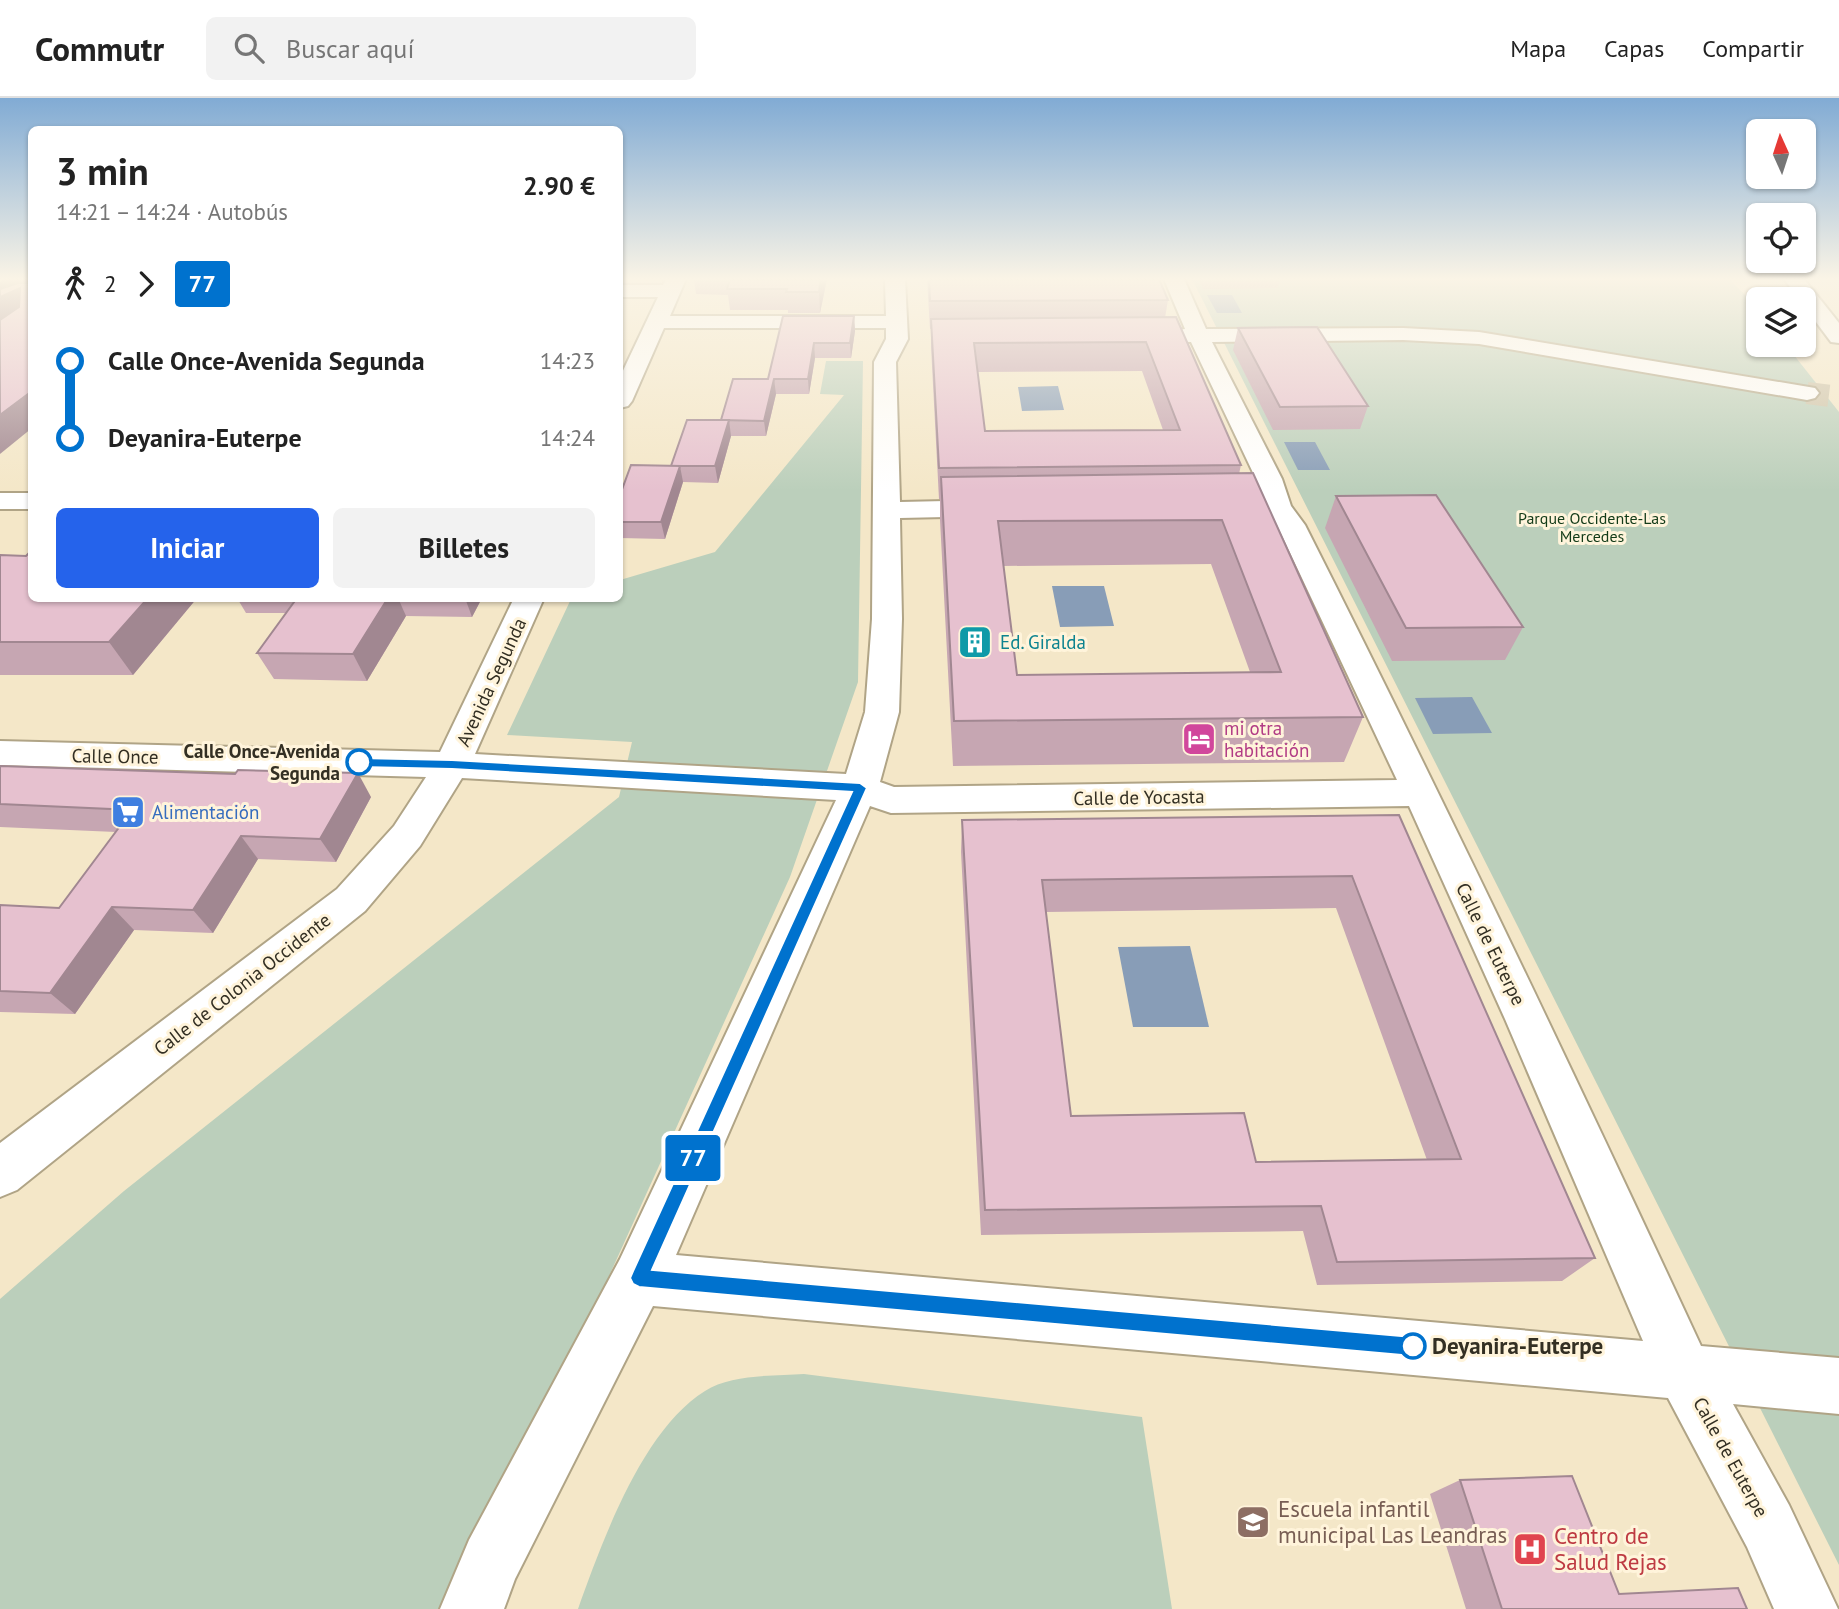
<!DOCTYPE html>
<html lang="es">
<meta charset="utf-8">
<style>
:root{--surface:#fff;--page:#f2f2f2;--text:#222;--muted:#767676;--line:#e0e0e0;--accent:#2563eb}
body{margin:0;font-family:"PT Sans",sans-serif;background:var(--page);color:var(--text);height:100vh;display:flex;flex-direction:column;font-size:26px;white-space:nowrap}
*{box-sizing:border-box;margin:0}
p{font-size:23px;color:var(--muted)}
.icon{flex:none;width:38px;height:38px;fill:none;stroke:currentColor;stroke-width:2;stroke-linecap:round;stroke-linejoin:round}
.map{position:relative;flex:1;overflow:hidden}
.details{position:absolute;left:28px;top:28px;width:595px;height:476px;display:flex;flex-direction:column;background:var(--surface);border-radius:10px;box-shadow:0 2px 5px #0004}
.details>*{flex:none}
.badge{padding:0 14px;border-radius:5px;font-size:24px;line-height:46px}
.needle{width:46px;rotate:357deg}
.fabs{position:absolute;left:1746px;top:21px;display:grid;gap:14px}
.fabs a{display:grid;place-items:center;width:70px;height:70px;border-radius:10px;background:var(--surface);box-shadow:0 2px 5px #0004;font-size:35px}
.map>.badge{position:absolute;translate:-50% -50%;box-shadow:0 0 0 4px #fff}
.legs{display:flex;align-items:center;gap:10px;height:77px;padding:0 28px;font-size:23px}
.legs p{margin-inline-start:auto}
.summary{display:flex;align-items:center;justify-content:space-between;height:119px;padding:0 28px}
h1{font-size:38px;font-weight:600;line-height:52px}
.action{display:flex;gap:14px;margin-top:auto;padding:14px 28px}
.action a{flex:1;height:80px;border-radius:10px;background:var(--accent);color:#fff;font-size:28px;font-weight:600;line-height:80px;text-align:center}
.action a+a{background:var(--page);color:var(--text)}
ul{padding:0 28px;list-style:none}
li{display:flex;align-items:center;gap:24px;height:77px;font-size:26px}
li i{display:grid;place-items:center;width:10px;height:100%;margin:0 9px;background:currentColor}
li i::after{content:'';width:18px;height:18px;margin:-9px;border:5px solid;border-radius:50%;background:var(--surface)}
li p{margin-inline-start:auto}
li:first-child i{background:linear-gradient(#0000 50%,currentColor 0)}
li:last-child i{background:linear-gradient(currentColor 50%,#0000 0)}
header{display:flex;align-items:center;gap:42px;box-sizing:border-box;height:98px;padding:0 35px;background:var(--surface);border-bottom:2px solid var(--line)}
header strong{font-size:33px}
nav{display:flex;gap:38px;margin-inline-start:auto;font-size:24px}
.search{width:490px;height:63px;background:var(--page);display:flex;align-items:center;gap:18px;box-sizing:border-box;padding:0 24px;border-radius:10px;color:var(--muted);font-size:26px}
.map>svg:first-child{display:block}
</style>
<header>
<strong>Commutr</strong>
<div class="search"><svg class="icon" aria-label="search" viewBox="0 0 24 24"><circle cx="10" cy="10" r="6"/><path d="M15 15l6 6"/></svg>Buscar aquí</div>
<nav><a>Mapa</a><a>Capas</a><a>Compartir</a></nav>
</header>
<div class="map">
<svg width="1839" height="1511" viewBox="0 0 1839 1511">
<rect width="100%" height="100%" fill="#f4e7c8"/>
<g fill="#bbcfbb">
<polygon points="1192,181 1729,181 1759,211 1759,247 1786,247 1839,314 1839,1467"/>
<polygon points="826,263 863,263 858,584 790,779 458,1511 0,1511 0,1201 124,1093 619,699 632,644 507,637 571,501 620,500 620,482 715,454 844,297 820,296"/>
<path d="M804 1276 1142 1319 1172 1511H578C602 1444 642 1332 705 1293 731 1276 774 1278 804 1276Z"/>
</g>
<g fill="#889db7">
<polygon points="1207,197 1232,197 1242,215 1217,215"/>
<polygon points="1058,288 1064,312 1022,313 1018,289"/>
<polygon points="1284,344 1315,344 1330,372 1298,372"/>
<polygon points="1104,488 1114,528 1060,529 1052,488"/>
<polygon points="1472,599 1492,635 1433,636 1415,600"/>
<polygon points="1190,848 1209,929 1133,929 1118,849"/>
</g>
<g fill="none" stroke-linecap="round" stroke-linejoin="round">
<polyline stroke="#cdc2a7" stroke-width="22" stroke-dasharray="22 11" stroke-linecap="butt" points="1807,295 1839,299"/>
<g stroke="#b0a486" stroke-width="4">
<g id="street">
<path d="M666 181H686L670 218H886L885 181H905L908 241 896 264 900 404 992 402 1002 404 1006 410 1002 416 992 418 900 420 902 521 899 614 880 684 894 689 1397 682 1277 427 1264 408 1256 381 1191 244 1168 243 1165 238 1168 233 1185 231 1164 181H1184L1206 231 1403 230 1479 234 1815 290 1819 295 1815 300 1807 302 1479 246 1403 242 1212 244 1282 381 1291 408 1305 427C1442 698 1573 972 1701 1248L1839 1260V1316L1733 1306 1789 1407 1838 1511H1774L1747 1449 1668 1300 653 1208 515 1481 504 1511H440L469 1442 620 1161 836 702 462 680 420 748 365 813 17 1092 0 1099V1045L337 791 394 728 426 679 0 667V643L440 654 514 500H544L475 656 846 676 865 614 872 521 874 264 886 241V230H664L632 303 628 308 620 310V279L658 199H620V187H663ZM870 708 891 715 1409 708 1505 921 1643 1243 676 1157Z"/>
<rect x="0" y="395" width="32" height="16"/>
</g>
</g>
<g stroke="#b0a486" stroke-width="4">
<polygon id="highway" points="1784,181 1804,181 1839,225 1839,245 1831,244 1804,208 1804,201 1799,201"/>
</g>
<use href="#street" fill="#fff" fill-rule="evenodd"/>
<use href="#highway" fill="#fff" fill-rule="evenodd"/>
</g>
<g fill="#c6a6b2" fill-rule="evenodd">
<polygon points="694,181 827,181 820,215 788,215 788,212 730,212 728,197 696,196"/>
<path d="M927 181H1159L1168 202 1165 220 1241 367 1239 376 1363 619 1344 664 953 668 940 422V401H939L931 249V231H930ZM1142 273 1163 332 985 333 978 274ZM1211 466 1250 574 1017 577 1003 468Z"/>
<polygon points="1198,181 1280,181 1278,190 1203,191"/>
<polygon points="783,218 854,218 855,233 851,260 815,260 809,296 776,296 766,338 731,338 718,385 683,384 665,441 620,440 620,397 671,368 768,281"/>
<polygon points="1238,230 1368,308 1360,331 1273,332 1233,252"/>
<polygon points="1336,398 1523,529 1505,562 1392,563 1325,430"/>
<polygon points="0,457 197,500 133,577 0,577"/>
<polygon points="237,500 482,500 472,519 406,518 367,583 274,581 257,555 286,515 246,515"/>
<polygon points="0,668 371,699 336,764 258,761 213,835 134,832 75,916 0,914 0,807 59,810 116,734 0,729"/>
<path d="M1399 717 1595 1160 1562 1183 1317 1187 1303 1133 981 1137 961 754 962 722ZM1336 810 1427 1062 1256 1064 1071 1018 1046 814Z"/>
<polygon points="1460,1382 1619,1496 1747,1511 1466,1511 1430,1396"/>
</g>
<g fill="#a18791">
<polygon points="4,181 32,181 32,208 0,229 0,184"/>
<polygon points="821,181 827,181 820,215 819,194"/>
<polygon points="854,218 855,233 851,260 850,245"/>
<polygon points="814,245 815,260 809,296 808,281"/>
<polygon points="774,281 776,296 766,338 764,323"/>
<polygon points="32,293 32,330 0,356 0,317"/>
<polygon points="729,322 731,338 718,385 715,368"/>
<polygon points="680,368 683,384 665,441 661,424"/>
<polygon points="148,500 197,500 133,577 109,544"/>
<polygon points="388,500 398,500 406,518 367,583 353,556"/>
<polygon points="465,500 482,500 472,519"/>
<polygon points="358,675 371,699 336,764 320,741"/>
<polygon points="241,738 258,761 213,835 193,812"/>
<polygon points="112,809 134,832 75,916 50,895"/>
</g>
<g fill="#e6c1cf" stroke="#a18791" stroke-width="2" fill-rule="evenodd">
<polygon points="730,181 821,181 819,194 786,194 787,191 727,191"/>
<polygon points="929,181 1159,181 1168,202 930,203"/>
<polygon points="18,185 32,185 32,293 0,317 0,222 19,209 20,190 0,199 0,191"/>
<polygon points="783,218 854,218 850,245 814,245 808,281 774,281 764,323 721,322 733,281 768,281"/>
<path d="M1176 219 1241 367 939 370 931 221ZM1146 244 1180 332 985 333 974 245Z"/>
<polygon points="1317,229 1368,308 1280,309 1238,230"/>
<polygon points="687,322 729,322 715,368 671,368"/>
<polygon points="631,367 680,368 661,424 620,424 620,397"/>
<path d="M1253 375 1363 619 954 623 941 379ZM1222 422 1281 574 1017 577 998 423Z"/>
<polygon points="1436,397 1523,529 1406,530 1336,398"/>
<polygon points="32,452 32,500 148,500 109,544 0,544 0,457 26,458"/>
<polygon points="297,500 388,500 353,556 257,555"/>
<polygon points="0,668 235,676 238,672 358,675 320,741 241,738 193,812 112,809 50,895 0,893 0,807 59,810 132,712 0,706"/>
<path d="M1399 717 1595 1160 1337 1164 1321 1108 985 1112 962 722ZM1352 778 1461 1061 1256 1064 1244 1015 1071 1018 1042 782Z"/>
<polygon points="1572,1378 1619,1496 1738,1490 1747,1511 1502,1511 1460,1382"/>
</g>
<linearGradient id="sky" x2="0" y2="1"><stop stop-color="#81abd4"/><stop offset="0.46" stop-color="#faf4e6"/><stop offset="1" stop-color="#faf4e6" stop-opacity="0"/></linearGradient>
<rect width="1839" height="393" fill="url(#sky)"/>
<polygon fill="#0072ce" stroke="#fff" stroke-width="2" points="359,660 452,662 860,685 867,690 652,1172 1413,1239 1420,1242 1422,1248 1420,1255 1413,1258 639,1189 633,1186 630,1180 633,1173 852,694 452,671 359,669 352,664"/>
<defs>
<g id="building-square" transform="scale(1.75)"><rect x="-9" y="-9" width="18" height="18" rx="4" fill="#0f9aa8" stroke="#fff4db"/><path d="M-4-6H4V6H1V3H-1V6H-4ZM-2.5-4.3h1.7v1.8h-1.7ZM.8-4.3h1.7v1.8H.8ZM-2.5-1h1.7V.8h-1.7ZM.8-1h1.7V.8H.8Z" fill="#fff"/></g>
<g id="hotel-square" transform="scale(1.75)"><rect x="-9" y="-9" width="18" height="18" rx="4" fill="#d1479c" stroke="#fff4db"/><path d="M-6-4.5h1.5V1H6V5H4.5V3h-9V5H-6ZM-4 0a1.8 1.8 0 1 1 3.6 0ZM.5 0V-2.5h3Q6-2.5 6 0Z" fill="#fff"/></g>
<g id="supermarket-square" transform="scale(1.75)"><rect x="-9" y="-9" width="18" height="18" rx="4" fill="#3f7fe0" stroke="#fff4db"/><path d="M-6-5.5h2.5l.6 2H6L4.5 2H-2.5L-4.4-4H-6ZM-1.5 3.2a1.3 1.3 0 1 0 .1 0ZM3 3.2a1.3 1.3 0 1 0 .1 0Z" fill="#fff"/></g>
<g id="school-square" transform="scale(1.75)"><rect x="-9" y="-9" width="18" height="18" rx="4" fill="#8d6e63" stroke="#fff4db"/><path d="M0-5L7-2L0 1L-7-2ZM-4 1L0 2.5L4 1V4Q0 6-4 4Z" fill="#fff"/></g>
<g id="hospital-square" transform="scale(1.75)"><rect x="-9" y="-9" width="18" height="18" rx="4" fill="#e0444e" stroke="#fff4db"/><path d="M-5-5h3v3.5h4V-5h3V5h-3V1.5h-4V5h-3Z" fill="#fff"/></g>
</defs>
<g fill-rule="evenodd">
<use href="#building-square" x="975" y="544"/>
<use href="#hotel-square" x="1199" y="641"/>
<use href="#supermarket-square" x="128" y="714"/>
<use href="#school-square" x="1253" y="1424"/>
<use href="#hospital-square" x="1530" y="1451"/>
</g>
<g fill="#fff" stroke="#0072ce" stroke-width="3.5">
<circle cx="359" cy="664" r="12"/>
<circle cx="1413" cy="1248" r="12"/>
</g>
<g text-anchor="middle" stroke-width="6" stroke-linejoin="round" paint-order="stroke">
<g font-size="16" fill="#133b18" stroke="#fff4db">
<text x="1592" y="426">Parque Occidente-Las<tspan x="1592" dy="18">Mercedes</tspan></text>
</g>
<g font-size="19" fill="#0d838f" stroke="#fff4db" text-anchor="start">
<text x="1000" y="551">Ed. Giralda</text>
</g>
<g font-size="19" fill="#332f23" stroke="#fff4db">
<text transform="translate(491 584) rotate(-65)" y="7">Avenida Segunda</text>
<text transform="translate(115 658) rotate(1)" y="7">Calle Once</text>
<text transform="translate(1139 699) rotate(-1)" y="7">Calle de Yocasta</text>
<text transform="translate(1491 846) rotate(64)" y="7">Calle de Euterpe</text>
<text transform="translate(242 886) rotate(-38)" y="7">Calle de Colonia Occidente</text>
<text transform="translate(1731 1359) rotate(61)" y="7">Calle de Euterpe</text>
</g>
<g font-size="19" fill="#b23c85" stroke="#fff4db" text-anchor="start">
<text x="1224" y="637">mi otra<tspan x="1224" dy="22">habitación</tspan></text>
</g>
<g font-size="19" font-weight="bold" fill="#332f23" stroke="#fff4db" text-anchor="end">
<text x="340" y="660">Calle Once-Avenida<tspan x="340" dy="22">Segunda</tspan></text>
</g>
<g font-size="19" fill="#366cbe" stroke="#fff4db" text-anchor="start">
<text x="152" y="721">Alimentación</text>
</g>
<g font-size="23" font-weight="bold" fill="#332f23" stroke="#fff4db" text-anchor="start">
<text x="1432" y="1256">Deyanira-Euterpe</text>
</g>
<g font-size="23" fill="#785e54" stroke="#fff4db" text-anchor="start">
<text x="1278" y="1419">Escuela infantil<tspan x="1278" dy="26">municipal Las Leandras</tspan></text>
</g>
<g font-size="23" fill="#be3a42" stroke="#fff4db" text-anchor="start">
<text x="1554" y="1446">Centro de<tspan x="1554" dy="26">Salud Rejas</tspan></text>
</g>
</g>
</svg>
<div class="fabs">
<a><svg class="needle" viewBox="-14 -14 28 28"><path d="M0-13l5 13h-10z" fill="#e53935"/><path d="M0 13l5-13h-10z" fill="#767676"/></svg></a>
<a><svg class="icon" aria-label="locate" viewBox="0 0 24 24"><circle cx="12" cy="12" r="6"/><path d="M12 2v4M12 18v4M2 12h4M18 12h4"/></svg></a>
<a><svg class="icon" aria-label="layers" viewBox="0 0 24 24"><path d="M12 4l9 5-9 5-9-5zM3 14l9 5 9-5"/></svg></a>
</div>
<b class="badge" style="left:693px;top:1060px;background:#0072ce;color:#fff">77</b>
<section class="details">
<div class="summary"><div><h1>3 min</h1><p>14:21 – 14:24 · Autobús</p></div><b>2.90 €</b></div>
<div class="legs"><svg class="icon" aria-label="walk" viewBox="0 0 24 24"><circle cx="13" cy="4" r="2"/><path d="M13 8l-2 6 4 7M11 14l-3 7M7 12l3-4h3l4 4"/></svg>2<svg class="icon" aria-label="forward" viewBox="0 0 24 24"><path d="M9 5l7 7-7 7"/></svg><b class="badge" style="background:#0072ce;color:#fff">77</b></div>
<ul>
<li><i style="color:#0072ce"></i><b>Calle Once-Avenida Segunda</b><p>14:23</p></li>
<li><i style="color:#0072ce"></i><b>Deyanira-Euterpe</b><p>14:24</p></li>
</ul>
<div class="action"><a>Iniciar</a><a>Billetes</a></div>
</section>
</div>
